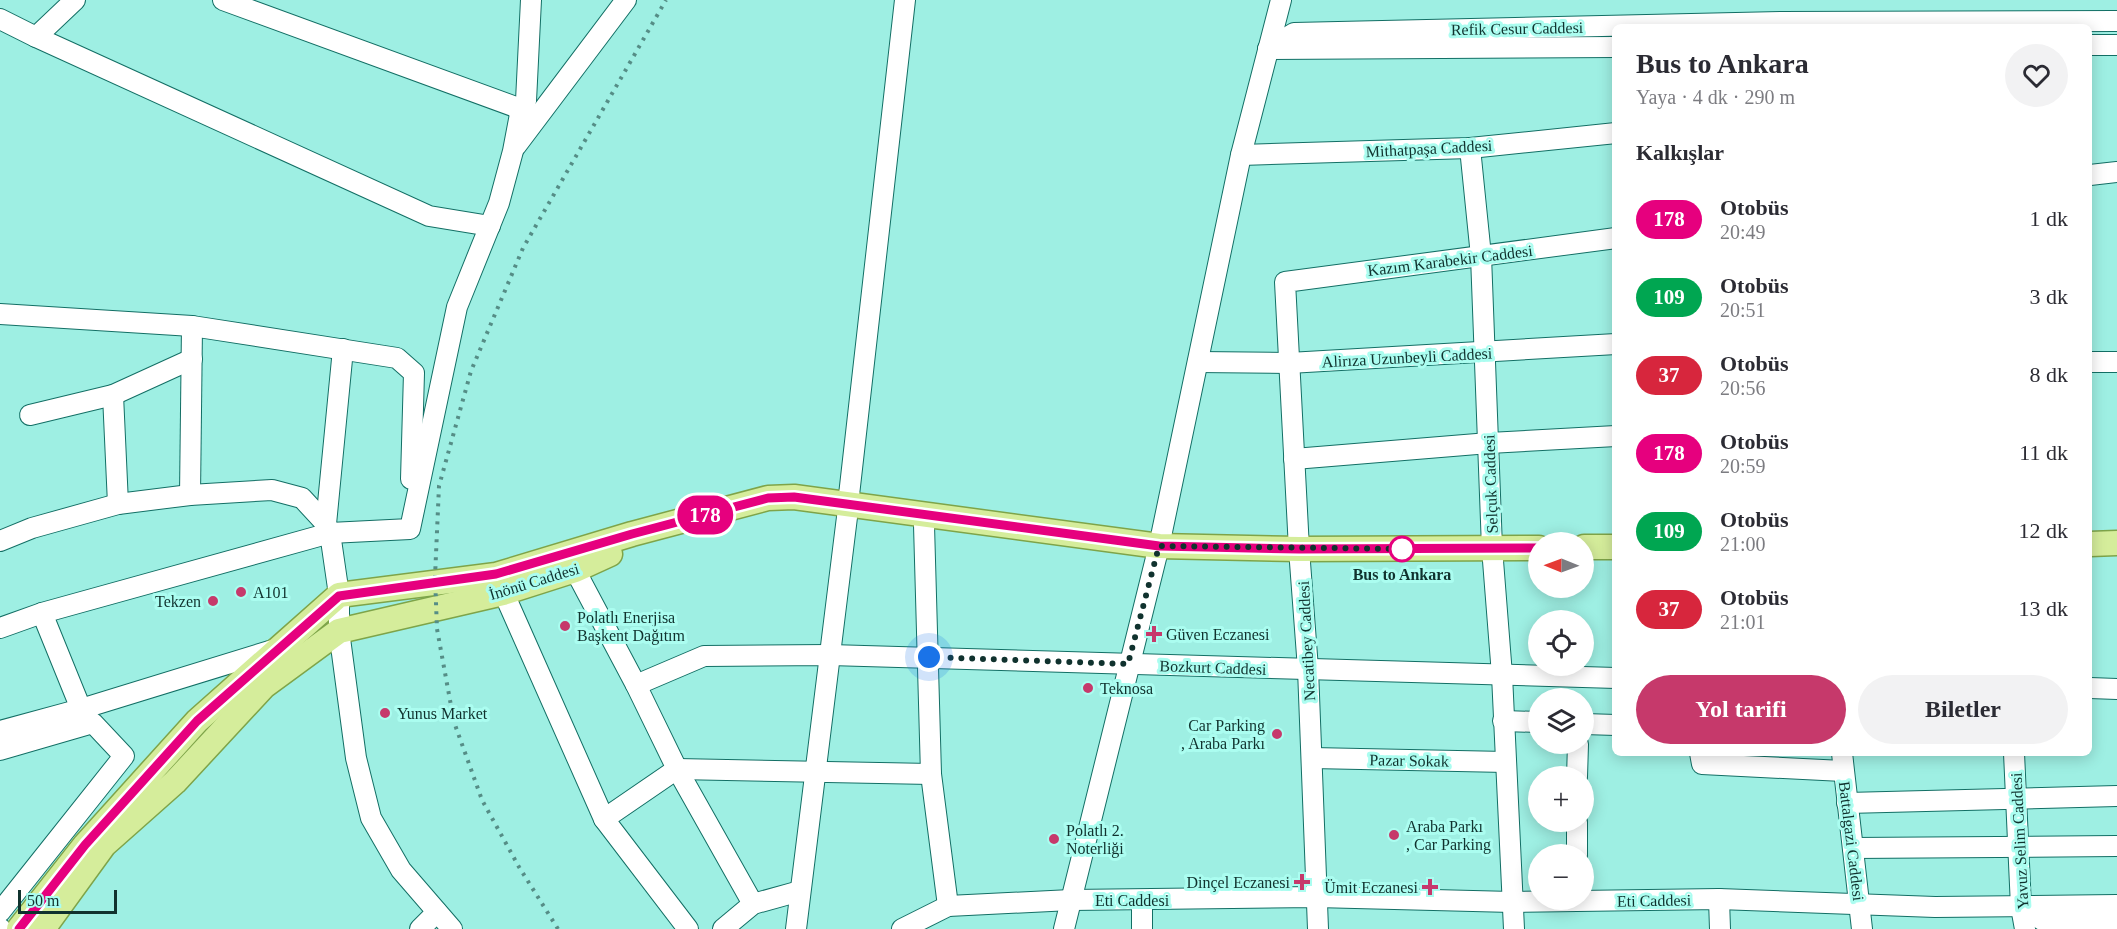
<!DOCTYPE html>
<html lang="tr">
<meta charset="utf-8">
<style>
:root{--surface:#fff;--page:#f2f2f3;--text:#2b2b33;--muted:#7c7c81;--accent:#c6396b}
body{margin:0;font-family:Georgia,serif;background:var(--page);color:var(--text);height:100vh;display:flex;flex-direction:column;font-size:22px;white-space:nowrap}
*{box-sizing:border-box;margin:0}
p{font-size:20px;color:var(--muted)}
.icon{flex:none;width:33px;height:33px;fill:none;stroke:currentColor;stroke-width:2;stroke-linecap:round;stroke-linejoin:round}
.map{position:relative;flex:1;overflow:hidden}
.side{position:absolute;left:1612px;top:24px;width:480px;height:732px;display:flex;flex-direction:column;background:var(--surface);border-radius:9px;box-shadow:0 3px 15px #0003}
.side>*{flex:none}
.badge{padding:0 12px;border-radius:20px;font-size:21px;line-height:39px}
.needle{width:39px;rotate:271deg}
.tools{position:absolute;left:1528px;top:532px;display:grid;gap:12px}
.tools a{display:grid;place-items:center;width:66px;height:66px;border-radius:50%;background:var(--surface);box-shadow:0 3px 15px #0003;font-size:30px}
.scale{position:absolute;left:18px;bottom:15px;width:99px;box-sizing:border-box;padding-left:6px;border:3px solid #10322e;border-top:0;font-size:16px;line-height:21px;white-space:nowrap;color:#10322e;-webkit-text-stroke:4px #abfdf0;paint-order:stroke}
.you{position:absolute;width:30px;height:30px;margin:-15px;border:4px solid #fff;border-radius:50%;background:#1a73e8;box-shadow:0 0 0 9px #1a73e833}
.map>.badge{position:absolute;translate:-50% -50%;box-shadow:0 0 0 3px #fff}
h2{padding:0 24px;font-size:22px;line-height:54px}
.round{display:grid;place-items:center;flex:none;width:63px;height:63px;border-radius:32px;background:var(--page)}
.head{display:flex;align-items:center;justify-content:space-between;height:102px;padding:0 24px}
h1{font-size:28px;font-weight:800;line-height:45px}
.action{display:flex;gap:12px;margin-top:auto;padding:12px 24px}
.action a{flex:1;height:69px;border-radius:36px;background:var(--accent);color:#fff;font-size:24px;font-weight:800;line-height:69px;text-align:center}
.action a+a{background:var(--page);color:var(--text)}
ul{padding:0;list-style:none}
li{display:flex;align-items:center;gap:18px;height:78px;padding:0 24px}
li div{flex:1}
li b{display:block;font-size:22px}
li em{font-style:normal}
li .badge{min-width:66px;font-weight:700;text-align:center}
.map>svg:first-child{display:block}
</style>
<div class="map">
<svg width="2117" height="929" viewBox="0 0 2117 929">
<rect width="100%" height="100%" fill="#9eefe3"/>
<g fill="none" stroke-linecap="round" stroke-linejoin="round">
<g stroke="#136f65" stroke-width="22">
<g id="minor">
<polyline points="223,0 521,109"/>
<polyline points="0,19 36,37 429,216 490,226"/>
<polyline points="36,37 75,0"/>
<polyline points="2090,45 2117,45"/>
<polyline points="1268,49 1294,33 1783,22 2117,21"/>
<polyline points="1268,49 1616,47"/>
<polyline points="516,146 626,0"/>
<polyline points="1470,148 1481,256 1492,548 1502,675 1514,929"/>
<polyline points="1241,155 1470,148 1616,133"/>
<polyline points="2090,175 2117,172"/>
<polyline points="0,314 192,326 397,358 414,373 411,479"/>
<polyline points="1198,362 1289,363 1616,344"/>
<polyline points="2090,362 2117,362"/>
<polyline points="113,395 118,504"/>
<polyline points="30,415 113,395 192,359"/>
<polyline points="1294,459 1489,443 1616,436"/>
<polyline points="190,495 192,326"/>
<polyline points="848,504 905,0"/>
<polyline points="326,524 343,349"/>
<polyline points="924,525 931,774 948,906"/>
<polyline points="0,541 32,528 118,504 190,495 272,490 302,498 326,524 330,533 339,595 339,631 356,758 371,818 401,870 452,929"/>
<polyline points="575,570 636,685 677,769 753,904"/>
<polyline points="498,580 604,819 688,929"/>
<polyline points="42,613 81,709"/>
<polyline points="0,628 42,613 330,533 410,529 457,307 499,203 513,151 521,109 526,101 531,0"/>
<polyline points="636,685 704,656 830,655 1616,678"/>
<polyline points="2090,688 2117,689"/>
<polyline points="1503,721 1539,722"/>
<polyline points="1584,724 1616,725"/>
<polyline points="0,731 81,709 276,649"/>
<polyline points="0,750 93,723 124,756 0,912"/>
<polyline points="1700,753 1702,764 1843,771"/>
<polyline points="1842,753 1862,929"/>
<polyline points="2014,753 2021,907 2025,929"/>
<polyline points="1312,758 1506,762"/>
<polyline points="1577,777 1578,744"/>
<polyline points="1847,803 2117,796"/>
<polyline points="604,819 677,769 931,774"/>
<polyline points="1853,848 2117,846"/>
<polyline points="1577,855 1577,822"/>
<polyline points="1719,899 1720,929"/>
<polyline points="1142,900 1142,929"/>
<polyline points="2021,907 2047,923 2117,924"/>
<polyline points="0,928 1,929"/>
<polyline points="420,929 437,912"/>
<polyline points="723,929 753,904 800,891"/>
<polyline points="796,929 847,517"/>
<polyline points="902,929 948,906 1071,900 1316,897 1512,902 1719,899 1935,907 2117,905"/>
<polyline points="1064,929 1159,546 1241,155 1281,0"/>
<polyline points="1318,929 1308,669 1299,549 1285,282 1616,238"/>
</g>
</g>
<g stroke="#7ea449" stroke-width="27">
<g id="major">
<polyline points="2090,544 2117,543"/>
<polyline points="1584,547 1616,547"/>
<polyline points="19,929 85,845 197,721 339,595 496,575 632,534 768,498 794,497 1159,546 1299,549 1539,548"/>
<polyline points="43,929 104,845 175,782 264,686 339,631 503,593 575,570 610,554"/>
</g>
</g>
<use href="#minor" stroke="#fff" stroke-width="20"/>
<use href="#major" stroke="#d5ed9b" stroke-width="24"/>
<polyline stroke="#558d86" stroke-width="4" stroke-dasharray="3 6" stroke-linecap="butt" points="558,929 519,867 482,800 454,722 437,629 435,577 439,486 471,371 523,248 666,0"/>
</g>
<g fill="none" stroke-linecap="round" stroke-linejoin="round">
<g stroke="#fff" stroke-width="14">
<polyline id="line" points="19,929 85,845 197,721 339,596 496,574 632,534 768,498 794,497 1159,546 1299,549 1539,548"/>
</g>
<use href="#line" stroke="#e6007e" stroke-width="9"/>
<polyline stroke="#10322e" stroke-width="6" stroke-dasharray="0 10.8" points="929,657 1128,664 1159,546 1407,549 1402,549"/>
</g>
<circle fill="#fff" stroke="#e6007e" stroke-width="3" cx="1402" cy="549" r="12"/>
<g fill="#c6396b" stroke="#abfdf0" stroke-width="2">
<circle cx="241" cy="592" r="6"/>
<circle cx="213" cy="601" r="6"/>
<circle cx="565" cy="626" r="6"/>
<path d="M1151 625h6v6h6v6h-6v6h-6v-6h-6v-6h6z"/>
<circle cx="1088" cy="688" r="6"/>
<circle cx="385" cy="713" r="6"/>
<circle cx="1277" cy="734" r="6"/>
<circle cx="1394" cy="835" r="6"/>
<circle cx="1054" cy="839" r="6"/>
<path d="M1299 873h6v6h6v6h-6v6h-6v-6h-6v-6h6z"/>
<path d="M1427 878h6v6h6v6h-6v6h-6v-6h-6v-6h6z"/>
</g>
<g text-anchor="middle" stroke-width="6" stroke-linejoin="round" paint-order="stroke">
<g font-size="16" fill="#10322e" stroke="#abfdf0">
<text transform="translate(1517 28) rotate(-1)" y="6">Refik Cesur Caddesi</text>
<text transform="translate(1429 148) rotate(-3)" y="6">Mithatpaşa Caddesi</text>
<text transform="translate(1450 260) rotate(-7)" y="6">Kazım Karabekir Caddesi</text>
<text transform="translate(1407 357) rotate(-3)" y="6">Alirıza Uzunbeyli Caddesi</text>
<text transform="translate(1490 484) rotate(-92)" y="6">Selçuk Caddesi</text>
<text transform="translate(534 581) rotate(-17)" y="6">İnönü Caddesi</text>
<text transform="translate(1306 641) rotate(-93)" y="6">Necatibey Caddesi</text>
<text transform="translate(1213 667) rotate(2)" y="6">Bozkurt Caddesi</text>
<text transform="translate(1409 760) rotate(1)" y="6">Pazar Sokak</text>
<text transform="translate(1852 841) rotate(83)" y="6">Battalgazi Caddesi</text>
<text transform="translate(2019 841) rotate(-93)" y="6">Yavuz Selim Caddesi</text>
<text x="1132" y="906">Eti Caddesi</text>
<text transform="translate(1654 900) rotate(-1)" y="6">Eti Caddesi</text>
</g>
<g font-size="16" font-weight="bold" fill="#10322e" stroke="#abfdf0">
<text x="1402" y="580">Bus to Ankara</text>
</g>
<g font-size="16" fill="#10322e" stroke="#abfdf0" text-anchor="start">
<text x="253" y="598">A101</text>
<text x="201" y="607" text-anchor="end">Tekzen</text>
<text x="577" y="623">Polatlı Enerjisa<tspan x="577" dy="18">Başkent Dağıtım</tspan></text>
<text x="1166" y="640">Güven Eczanesi</text>
<text x="1100" y="694">Teknosa</text>
<text x="397" y="719">Yunus Market</text>
<text x="1265" y="731" text-anchor="end">Car Parking<tspan x="1265" dy="18">, Araba Parkı</tspan></text>
<text x="1406" y="832">Araba Parkı<tspan x="1406" dy="18">, Car Parking</tspan></text>
<text x="1066" y="836">Polatlı 2.<tspan x="1066" dy="18">Noterliği</tspan></text>
<text x="1290" y="888" text-anchor="end">Dinçel Eczanesi</text>
<text x="1418" y="893" text-anchor="end">Ümit Eczanesi</text>
</g>
</g>
</svg>
<div class="tools">
<a><svg class="needle" viewBox="-14 -14 28 28"><path d="M0-13l5 13h-10z" fill="#e53935"/><path d="M0 13l5-13h-10z" fill="#7c7c81"/></svg></a>
<a><svg class="icon" aria-label="locate" viewBox="0 0 24 24"><circle cx="12" cy="12" r="6"/><path d="M12 2v4M12 18v4M2 12h4M18 12h4"/></svg></a>
<a><svg class="icon" aria-label="layers" viewBox="0 0 24 24"><path d="M12 4l9 5-9 5-9-5zM3 14l9 5 9-5"/></svg></a>
<a>+</a>
<a>−</a>
</div>
<div class="scale">50 m</div>
<div class="you" style="left:929px;top:657px"></div>
<b class="badge" style="left:705px;top:515px;background:#e6007e;color:#fff">178</b>
<section class="side">
<div class="head"><div><h1>Bus to Ankara</h1><p>Yaya · 4 dk · 290 m</p></div><a class="round"><svg class="icon" aria-label="heart" viewBox="0 0 24 24"><path d="M12 20l-8-8c-3-5 5-10 8-4 3-6 11-1 8 4z"/></svg></a></div>
<h2>Kalkışlar</h2>
<ul>
<li><span class="badge" style="background:#e6007e;color:#fff">178</span><div><b>Otobüs</b><p>20:49</p></div><em>1 dk</em></li>
<li><span class="badge" style="background:#00a651;color:#fff">109</span><div><b>Otobüs</b><p>20:51</p></div><em>3 dk</em></li>
<li><span class="badge" style="background:#d7263d;color:#fff">37</span><div><b>Otobüs</b><p>20:56</p></div><em>8 dk</em></li>
<li><span class="badge" style="background:#e6007e;color:#fff">178</span><div><b>Otobüs</b><p>20:59</p></div><em>11 dk</em></li>
<li><span class="badge" style="background:#00a651;color:#fff">109</span><div><b>Otobüs</b><p>21:00</p></div><em>12 dk</em></li>
<li><span class="badge" style="background:#d7263d;color:#fff">37</span><div><b>Otobüs</b><p>21:01</p></div><em>13 dk</em></li>
</ul>
<div class="action"><a>Yol tarifi</a><a>Biletler</a></div>
</section>
</div>
